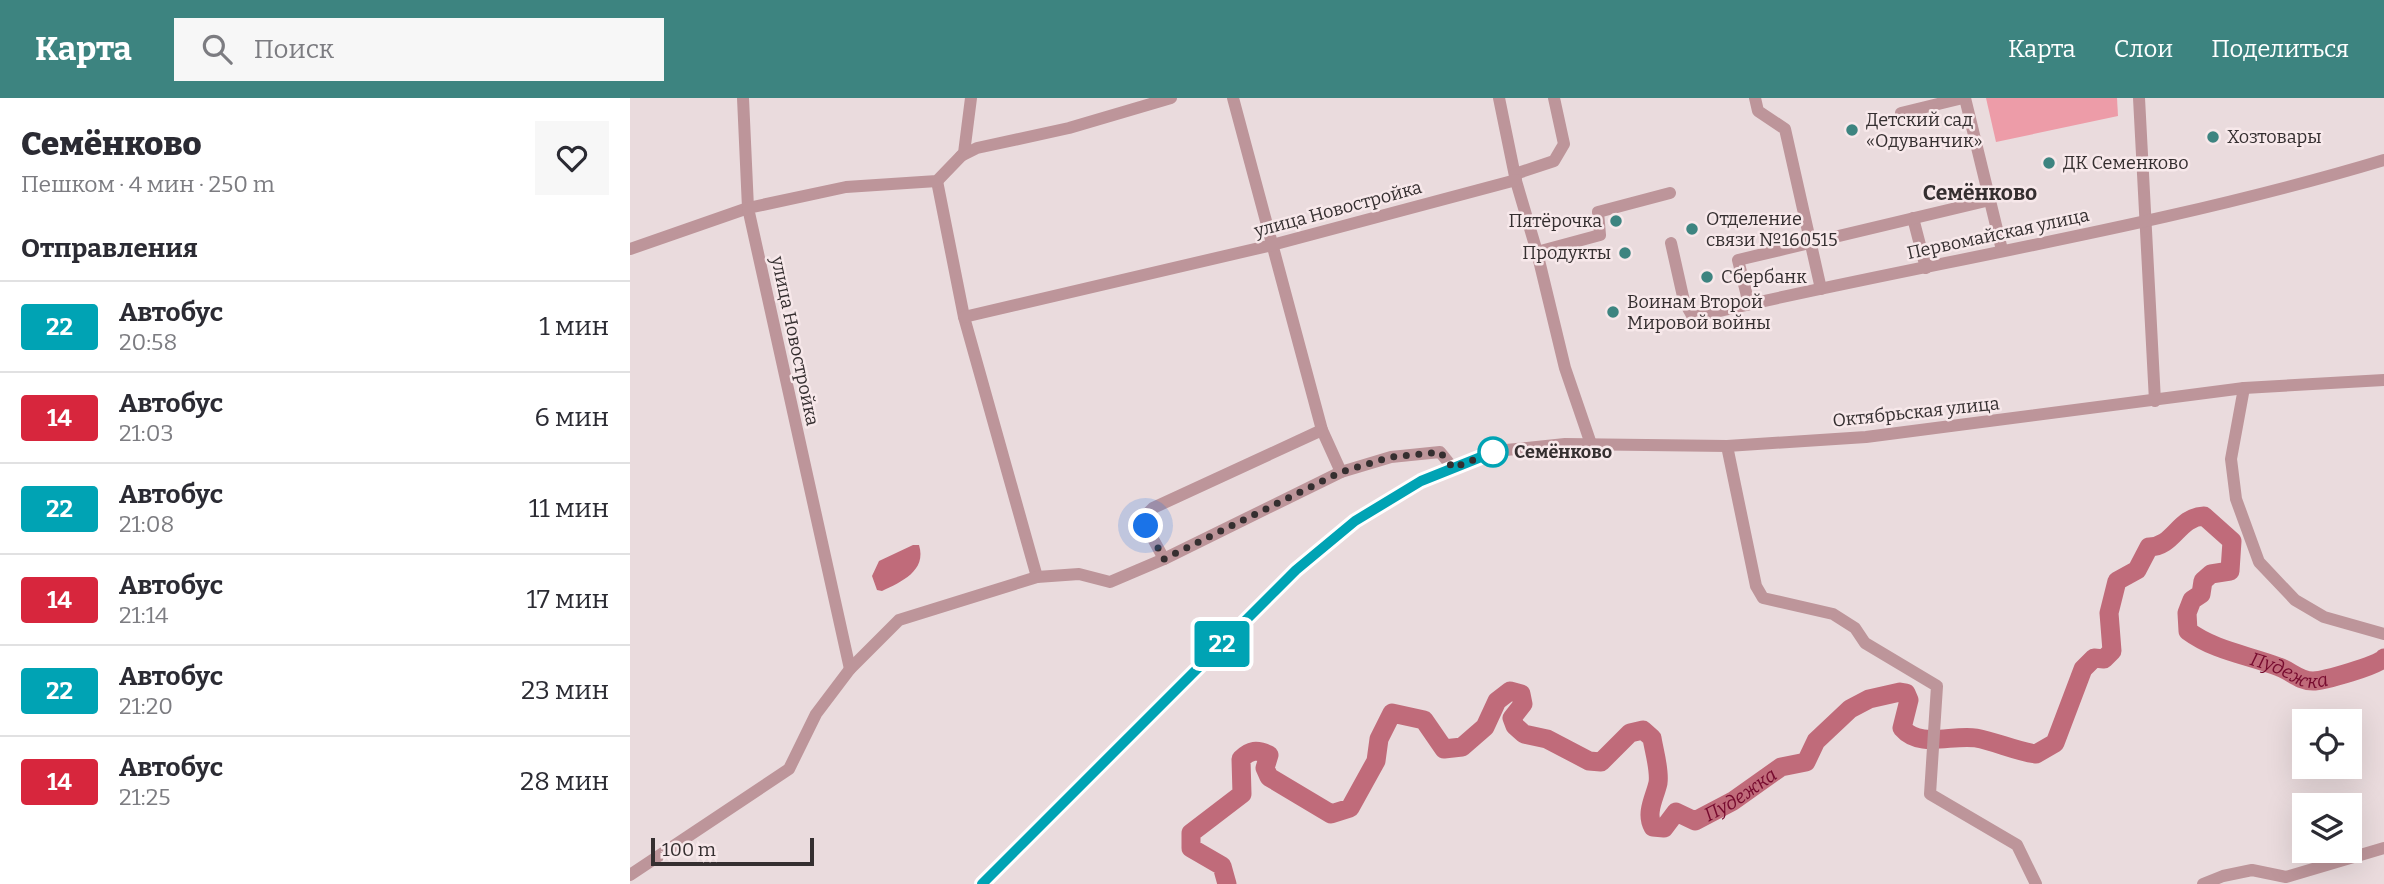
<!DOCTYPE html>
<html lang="ru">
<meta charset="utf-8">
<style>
:root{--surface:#fff;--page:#f7f7f7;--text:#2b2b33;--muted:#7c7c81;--line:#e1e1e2;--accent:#3d8480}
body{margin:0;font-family:Bitter,serif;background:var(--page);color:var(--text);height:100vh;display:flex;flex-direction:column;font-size:26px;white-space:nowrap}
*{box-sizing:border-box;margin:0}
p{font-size:23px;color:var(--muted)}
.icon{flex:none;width:38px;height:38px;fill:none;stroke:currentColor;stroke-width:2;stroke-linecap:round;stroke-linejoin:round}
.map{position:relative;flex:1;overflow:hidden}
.panel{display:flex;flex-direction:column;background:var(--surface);width:630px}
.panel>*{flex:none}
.badge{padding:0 14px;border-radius:5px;font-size:24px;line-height:46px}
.fabs{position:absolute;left:1662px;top:611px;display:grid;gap:14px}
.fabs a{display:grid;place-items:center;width:70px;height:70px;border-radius:0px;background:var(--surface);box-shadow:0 7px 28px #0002;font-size:35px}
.scale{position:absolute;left:21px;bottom:18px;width:163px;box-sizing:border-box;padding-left:7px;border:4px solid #352f30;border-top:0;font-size:19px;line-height:24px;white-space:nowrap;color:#352f30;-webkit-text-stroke:5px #f7e8ea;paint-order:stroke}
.you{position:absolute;width:35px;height:35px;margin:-18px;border:5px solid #fff;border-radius:50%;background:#1a73e8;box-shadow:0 0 0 10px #1a73e833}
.map>.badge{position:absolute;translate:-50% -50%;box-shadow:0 0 0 4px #fff}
h2{padding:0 21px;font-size:26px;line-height:63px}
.round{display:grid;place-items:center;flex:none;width:74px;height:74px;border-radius:0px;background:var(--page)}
.head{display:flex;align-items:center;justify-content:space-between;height:119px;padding:0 21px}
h1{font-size:33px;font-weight:800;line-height:52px}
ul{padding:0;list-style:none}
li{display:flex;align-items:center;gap:21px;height:91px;padding:0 21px;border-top:2px solid var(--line)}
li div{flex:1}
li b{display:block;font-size:26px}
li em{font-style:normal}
li .badge{min-width:77px;font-weight:700;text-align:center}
header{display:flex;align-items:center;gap:42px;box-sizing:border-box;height:98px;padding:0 35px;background:var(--accent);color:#fff}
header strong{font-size:33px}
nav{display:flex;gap:38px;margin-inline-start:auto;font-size:24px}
.search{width:490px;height:63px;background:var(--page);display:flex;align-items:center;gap:18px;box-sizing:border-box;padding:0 24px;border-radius:0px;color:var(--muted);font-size:26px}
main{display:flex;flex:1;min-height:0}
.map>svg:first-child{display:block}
</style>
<header>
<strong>Карта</strong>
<div class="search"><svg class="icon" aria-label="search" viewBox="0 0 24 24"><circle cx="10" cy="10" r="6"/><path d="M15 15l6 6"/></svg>Поиск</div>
<nav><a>Карта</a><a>Слои</a><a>Поделиться</a></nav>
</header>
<main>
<section class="panel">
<div class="head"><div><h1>Семёнково</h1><p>Пешком · 4 мин · 250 m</p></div><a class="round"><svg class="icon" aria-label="heart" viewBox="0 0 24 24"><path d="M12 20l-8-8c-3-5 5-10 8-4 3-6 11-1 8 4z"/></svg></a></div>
<h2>Отправления</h2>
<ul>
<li><span class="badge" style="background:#00a3b4;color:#fff">22</span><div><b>Автобус</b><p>20:58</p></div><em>1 мин</em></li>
<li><span class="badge" style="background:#d7263d;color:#fff">14</span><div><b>Автобус</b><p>21:03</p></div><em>6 мин</em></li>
<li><span class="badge" style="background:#00a3b4;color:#fff">22</span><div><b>Автобус</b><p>21:08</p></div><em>11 мин</em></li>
<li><span class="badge" style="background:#d7263d;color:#fff">14</span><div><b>Автобус</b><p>21:14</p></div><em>17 мин</em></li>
<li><span class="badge" style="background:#00a3b4;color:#fff">22</span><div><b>Автобус</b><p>21:20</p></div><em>23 мин</em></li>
<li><span class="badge" style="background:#d7263d;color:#fff">14</span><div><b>Автобус</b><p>21:25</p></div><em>28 мин</em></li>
</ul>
</section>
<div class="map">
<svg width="1754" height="786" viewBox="0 0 1754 786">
<rect width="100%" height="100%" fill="#eadbdd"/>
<polygon fill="#ed9ca8" points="1356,0 1487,0 1488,18 1366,44"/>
<path fill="#c06b7a" d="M283 447H289C297 473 271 484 252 493L247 492 242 478 249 463Z"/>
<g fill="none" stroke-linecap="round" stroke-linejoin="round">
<path stroke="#c06b7a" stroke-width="19" id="s1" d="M597 786 592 768 561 750V735L612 696 611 661C620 652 627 651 639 657L635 670 639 679 701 716 720 710 746 663 749 641 762 615 794 622 814 651 832 649 855 629 867 603 880 593 891 596 893 606 882 620 885 628 894 636 917 641 959 663 971 664 1000 635 1013 632 1022 640C1024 653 1030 672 1028 685 1025 699 1015 715 1023 729L1034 730 1046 714 1065 723 1103 703 1151 669 1176 664 1186 643 1220 611 1239 601 1270 594 1276 595 1279 602 1272 630C1290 651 1322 636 1346 640 1367 644 1385 653 1406 656L1425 645 1453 571 1464 560 1474 561 1482 553 1479 515 1487 483 1507 472 1519 449C1544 449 1548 419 1574 418L1602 443 1600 473 1581 476 1573 483 1571 496 1562 502 1557 515 1558 533C1585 553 1618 557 1649 569 1661 573 1669 583 1683 583 1693 583 1750 567 1754 560"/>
<g stroke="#bd959a" stroke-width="12">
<polyline points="603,0 692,332 711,374"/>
<polyline points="869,0 886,83 907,154 935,270 961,346"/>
<polyline points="1125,0 1128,13 1155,31 1191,191"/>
<polyline points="1335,0 1372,152"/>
<polyline points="1509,0 1525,303"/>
<polyline points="1271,15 1333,0"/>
<polyline points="331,58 347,50 439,30 541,0"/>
<polyline points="885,76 924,63 934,46 924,0"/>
<polyline points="307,83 334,219 407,479"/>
<polyline points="1283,120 1296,170"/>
<path d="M1041 145 1054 203 1063 219C1293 165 1528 130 1754 62"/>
<polyline points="0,151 118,110 113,0"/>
<polyline points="907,154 970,137 968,114 1040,95"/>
<polyline points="1119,206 1108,162 1360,102"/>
<polyline points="334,219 642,147 886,82"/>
<polyline points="1614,290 1601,361 1606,401 1629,464 1665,502 1694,519 1754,536"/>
<polyline points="1097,348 1126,488 1133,500 1203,516 1225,530 1235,545 1307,588 1300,696 1387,747 1406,786"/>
<polyline points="534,461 516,428 516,417 523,410 692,332"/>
<polyline points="220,571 118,110 216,89 307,83 334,55 341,0"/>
<polyline points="0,777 159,671 186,616 220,571 269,522 407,479 449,476 480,484 534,461 711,374 761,359 810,354 823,370"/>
<polyline points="351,786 666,472 725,423 791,383 866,353 935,346 1097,348 1236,339 1614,290 1754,282"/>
<polyline points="1573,786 1593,778 1622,772 1656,779 1754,750"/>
</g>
</g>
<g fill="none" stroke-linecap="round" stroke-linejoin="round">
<g stroke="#fff" stroke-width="16">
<polyline id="line" points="352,786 666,472 725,423 791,383 866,353"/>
</g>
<use href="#line" stroke="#00a3b4" stroke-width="10"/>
<polyline stroke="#352f30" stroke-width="7" stroke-dasharray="0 12.6" points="516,428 534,461 711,374 761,359 810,354 823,370 866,353 863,354"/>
</g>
<g fill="#3d8480" stroke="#f7e8ea" stroke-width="2.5">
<circle cx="1222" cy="32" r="7"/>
<circle cx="1583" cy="39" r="7"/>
<circle cx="1419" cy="65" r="7"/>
<circle cx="986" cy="123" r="7"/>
<circle cx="1062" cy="131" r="7"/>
<circle cx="995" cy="155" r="7"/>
<circle cx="1077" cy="179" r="7"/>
<circle cx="983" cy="214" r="7"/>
</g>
<circle fill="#fff" stroke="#00a3b4" stroke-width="3.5" cx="863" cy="354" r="14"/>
<g text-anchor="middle" stroke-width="5" stroke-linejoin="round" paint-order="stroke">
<g font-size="18" fill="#352f30" stroke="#f7e8ea" text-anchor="start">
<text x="1236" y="28">Детский сад<tspan x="1236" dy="21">«Одуванчик»</tspan></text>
<text x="1597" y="45">Хозтовары</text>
<text x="1433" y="71">ДК Семенково</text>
<text x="1076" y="127">Отделение<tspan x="1076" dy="21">связи №160515</tspan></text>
<text x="972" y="129" text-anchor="end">Пятёрочка</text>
<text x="981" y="161" text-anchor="end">Продукты</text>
<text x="1091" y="185">Сбербанк</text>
<text x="997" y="210">Воинам Второй<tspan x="997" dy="21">Мировой войны</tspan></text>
</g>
<g font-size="18" fill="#352f30" stroke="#f7e8ea">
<text transform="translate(708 111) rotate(-15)" y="6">улица Новостройка</text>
<text transform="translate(1368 136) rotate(-12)" y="6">Первомайская улица</text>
<text transform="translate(165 243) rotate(78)" y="6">улица Новостройка</text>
<text transform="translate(1286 314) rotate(-6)" y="6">Октябрьская улица</text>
</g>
<g font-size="18" font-weight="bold" fill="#352f30" stroke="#f7e8ea" text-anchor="start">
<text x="884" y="360">Семёнково</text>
</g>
<g font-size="19" font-style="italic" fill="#760a2e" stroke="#f7e8ea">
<text dy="7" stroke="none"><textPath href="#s1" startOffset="1953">Пудежка</textPath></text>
<text dy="7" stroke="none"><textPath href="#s1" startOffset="987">Пудежка</textPath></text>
</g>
<g font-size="21" font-weight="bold" fill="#352f30" stroke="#f7e8ea">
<text x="1350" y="102">Семёнково</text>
</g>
</g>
</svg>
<div class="fabs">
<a><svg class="icon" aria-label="locate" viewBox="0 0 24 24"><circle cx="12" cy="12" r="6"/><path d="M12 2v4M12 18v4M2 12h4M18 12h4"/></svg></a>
<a><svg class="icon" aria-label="layers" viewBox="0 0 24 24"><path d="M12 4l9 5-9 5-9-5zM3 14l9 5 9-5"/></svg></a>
</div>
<div class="scale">100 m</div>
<div class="you" style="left:516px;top:428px"></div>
<b class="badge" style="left:592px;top:546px;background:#00a3b4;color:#fff">22</b>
</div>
</main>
